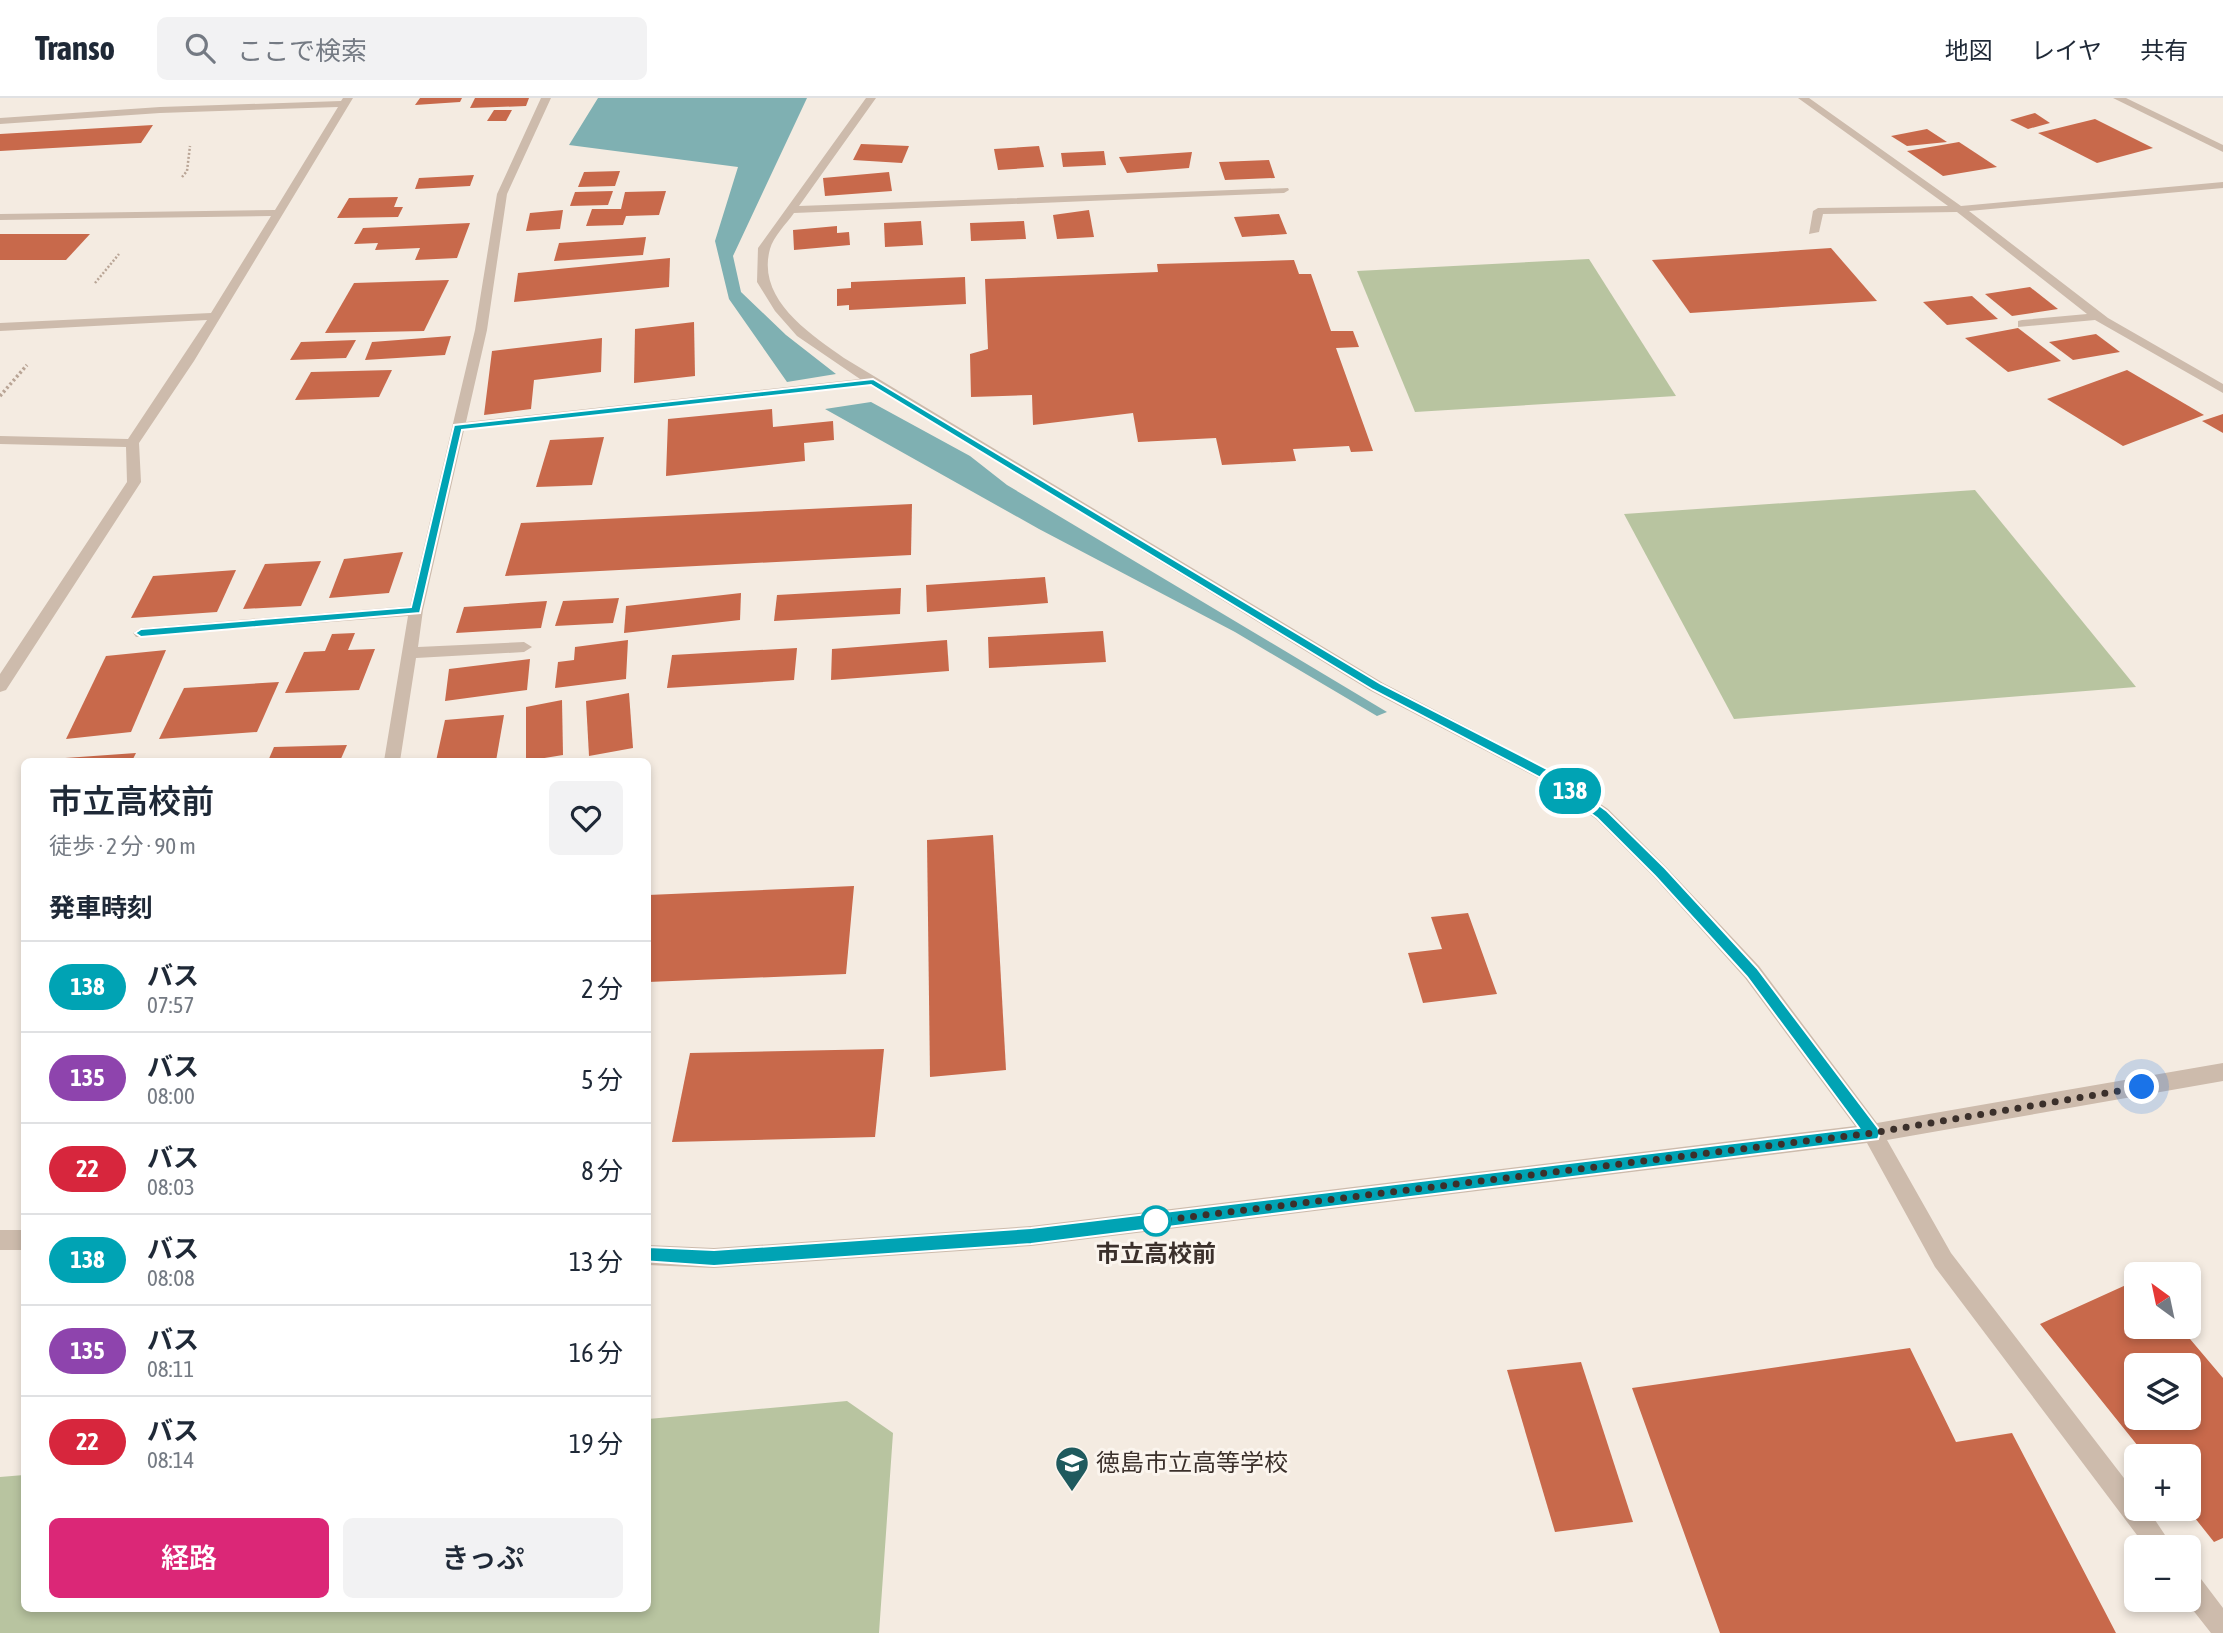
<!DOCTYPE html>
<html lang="ja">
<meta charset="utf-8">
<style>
:root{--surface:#fff;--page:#f2f2f3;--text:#1f2937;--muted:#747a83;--line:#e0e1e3;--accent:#db2777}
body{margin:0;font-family:"Asap Condensed","Noto Sans JP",sans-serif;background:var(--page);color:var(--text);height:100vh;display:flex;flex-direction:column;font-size:26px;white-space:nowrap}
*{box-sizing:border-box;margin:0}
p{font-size:23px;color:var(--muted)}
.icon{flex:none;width:38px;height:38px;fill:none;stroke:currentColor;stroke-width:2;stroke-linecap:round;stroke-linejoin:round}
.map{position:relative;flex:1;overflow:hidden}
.drawer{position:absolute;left:21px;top:660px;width:630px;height:854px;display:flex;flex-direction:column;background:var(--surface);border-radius:10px;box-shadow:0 4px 10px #0003}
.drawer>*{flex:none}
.badge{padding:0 14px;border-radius:23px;font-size:24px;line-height:46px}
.needle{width:46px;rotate:327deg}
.controls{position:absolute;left:2124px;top:1164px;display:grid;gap:14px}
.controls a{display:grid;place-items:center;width:77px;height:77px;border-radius:10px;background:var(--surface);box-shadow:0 4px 10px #0003;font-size:35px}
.you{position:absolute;width:35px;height:35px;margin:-18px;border:5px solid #fff;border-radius:50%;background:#1a73e8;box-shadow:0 0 0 10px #1a73e833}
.map>.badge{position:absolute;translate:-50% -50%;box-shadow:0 0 0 4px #fff}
h2{padding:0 28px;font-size:26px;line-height:63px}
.round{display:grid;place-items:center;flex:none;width:74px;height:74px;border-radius:10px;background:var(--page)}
.summary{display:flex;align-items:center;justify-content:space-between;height:119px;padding:0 28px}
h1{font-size:33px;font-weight:600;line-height:52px}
.cta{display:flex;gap:14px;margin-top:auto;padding:14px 28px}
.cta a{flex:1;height:80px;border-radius:10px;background:var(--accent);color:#fff;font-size:28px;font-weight:600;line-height:80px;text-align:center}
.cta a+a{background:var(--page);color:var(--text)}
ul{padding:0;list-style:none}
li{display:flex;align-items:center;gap:21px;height:91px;padding:0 28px;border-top:2px solid var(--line)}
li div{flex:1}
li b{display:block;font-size:26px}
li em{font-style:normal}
li .badge{min-width:77px;font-weight:700;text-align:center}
header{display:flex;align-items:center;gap:42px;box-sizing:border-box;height:98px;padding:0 35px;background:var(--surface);border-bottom:2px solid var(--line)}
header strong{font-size:33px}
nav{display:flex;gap:38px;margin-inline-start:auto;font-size:24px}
.search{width:490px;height:63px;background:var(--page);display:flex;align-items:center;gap:18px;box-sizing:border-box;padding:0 24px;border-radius:10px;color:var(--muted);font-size:26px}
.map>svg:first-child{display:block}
</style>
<header>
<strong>Transo</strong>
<div class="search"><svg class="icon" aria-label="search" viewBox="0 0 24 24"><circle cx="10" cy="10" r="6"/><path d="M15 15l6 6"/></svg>ここで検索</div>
<nav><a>地図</a><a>レイヤ</a><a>共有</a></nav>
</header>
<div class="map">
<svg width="2223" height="1535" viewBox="0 0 2223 1535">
<rect width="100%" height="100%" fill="#f4ebe1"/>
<g fill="#b8c4a0">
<polygon points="1589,161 1676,298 1415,314 1357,173"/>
<polygon points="1975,392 2136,589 1734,621 1624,416"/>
<polygon points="847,1303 893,1335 879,1535 0,1535 0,1379 24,1377 24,1510 648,1510 648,1321"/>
</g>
<g fill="#7fb0b2">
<polygon points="598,0 807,0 733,158 741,194 786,237 836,276 787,284 729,201 715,143 738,69 569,47"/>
<polygon points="871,304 970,358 1007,387 1387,614 1377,618 1235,534 1039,431 825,311"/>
</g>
<g fill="#c8694b" fill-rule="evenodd">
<polygon points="420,0 462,0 460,4 415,7"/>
<polygon points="475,0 529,0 526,8 470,10"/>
<polygon points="494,12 512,12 506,23 487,23"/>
<polygon points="2035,15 2050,25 2028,31 2010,22"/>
<polygon points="2095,21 2153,50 2097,65 2038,35"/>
<polygon points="153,27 141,45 0,53 0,36"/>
<polygon points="1927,31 1947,44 1907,48 1891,38"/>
<polygon points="1959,44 1997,69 1943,78 1907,53"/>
<polygon points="861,46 909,48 902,65 853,62"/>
<polygon points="1039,48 1044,69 998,72 994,51"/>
<polygon points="1104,53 1106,67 1063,69 1061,55"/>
<polygon points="1192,54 1189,70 1127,75 1119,59"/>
<polygon points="1269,62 1275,80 1225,82 1219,64"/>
<polygon points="620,73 615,88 578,89 584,74"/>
<polygon points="889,74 892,93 825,98 823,80"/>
<polygon points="474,77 470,88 415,91 419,80"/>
<polygon points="613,93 608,107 570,108 575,94"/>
<polygon points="666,93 659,117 626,118 623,127 586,128 592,111 621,111 625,94"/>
<polygon points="398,99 394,109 403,109 398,119 337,120 349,100"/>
<polygon points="563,112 560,131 526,133 530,115"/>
<polygon points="1089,112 1094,139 1057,141 1053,117"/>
<polygon points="1279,116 1287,136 1242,139 1234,119"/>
<polygon points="921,123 923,147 885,149 884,125"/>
<polygon points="1024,123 1026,141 971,143 970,125"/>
<polygon points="470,125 457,160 415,162 420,150 375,152 378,145 354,146 363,130"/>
<polygon points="837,128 837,135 849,134 850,147 794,152 793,132"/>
<polygon points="0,136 90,136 66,162 0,162"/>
<polygon points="646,139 643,157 554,163 559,145"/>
<polygon points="1831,150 1877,203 1690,215 1652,162"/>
<polygon points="670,160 669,189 514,204 518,175"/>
<polygon points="1294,162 1299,176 1311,176 1331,233 1353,233 1359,249 1336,250 1373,353 1351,354 1349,348 1293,351 1296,363 1222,367 1216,340 1138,344 1133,315 1033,327 1032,297 971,299 970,256 988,251 985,181 1158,174 1157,166"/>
<polygon points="965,179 966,206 849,212 849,207 837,208 837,191 851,190 851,184"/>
<polygon points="449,182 424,233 325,235 354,185"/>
<polygon points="2030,189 2058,211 2012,218 1985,196"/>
<polygon points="1972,198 1998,221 1947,227 1923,204"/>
<polygon points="694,224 695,278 634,285 635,231"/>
<polygon points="2018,230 2061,263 2008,274 1965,240"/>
<polygon points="2096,236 2120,254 2073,262 2049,244"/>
<polygon points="451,238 445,257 365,262 372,244"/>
<polygon points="602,240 601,274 534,282 531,311 484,317 492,253"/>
<polygon points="356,242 346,260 290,262 301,244"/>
<polygon points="392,272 379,299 295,302 311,274"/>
<polygon points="2127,272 2204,317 2123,348 2047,301"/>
<polygon points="772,311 773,329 833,323 834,342 804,345 805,363 666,378 668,321"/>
<polygon points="2223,316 2223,335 2202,323"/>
<polygon points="604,339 592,387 536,389 550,342"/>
<polygon points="912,406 911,457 505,478 521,425"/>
<polygon points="403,454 389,495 329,500 344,461"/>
<polygon points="321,463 301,508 243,511 265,466"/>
<polygon points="236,472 217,514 131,520 153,478"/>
<polygon points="1045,479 1048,505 927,514 926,487"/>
<polygon points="901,490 900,516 774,523 777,497"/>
<polygon points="741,495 740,522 624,535 626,508"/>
<polygon points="619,500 613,525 555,528 563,503"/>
<polygon points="547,503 541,530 456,535 464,509"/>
<polygon points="1103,533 1106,564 989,570 988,539"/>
<polygon points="355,535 348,552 375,551 359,592 285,595 304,554 325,553 332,536"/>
<polygon points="628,542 626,581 555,590 558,564 574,562 575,549"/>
<polygon points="947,542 949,573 831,582 832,551"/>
<polygon points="797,550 794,582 667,590 672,557"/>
<polygon points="166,552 131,634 66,641 106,558"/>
<polygon points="530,561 527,592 445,603 449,571"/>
<polygon points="279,584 257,634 159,641 184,590"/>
<polygon points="629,595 633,650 589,658 586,603"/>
<polygon points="562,602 563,657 526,663 526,609"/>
<polygon points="504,617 496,663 436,663 445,622"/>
<polygon points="347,647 340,663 268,663 274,649"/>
<polygon points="136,655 132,663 50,663 51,661"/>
<polygon points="993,737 1006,972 930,979 927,742"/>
<polygon points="854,788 846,876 648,884 648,797"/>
<polygon points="1468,815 1497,896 1423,905 1408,855 1442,851 1431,819"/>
<polygon points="884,951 875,1039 672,1044 690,955"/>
<path d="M2137 1182V1228H2179L2223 1280V1440L2214 1444 2187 1410 2189 1358H2146L2040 1226ZM2137 1267H2189V1320H2137Z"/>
<polygon points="1910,1250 1956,1344 2012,1335 2116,1535 1720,1535 1632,1290"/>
<polygon points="1581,1264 1633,1424 1555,1434 1507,1272"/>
</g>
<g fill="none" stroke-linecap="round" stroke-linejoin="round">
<g stroke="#b9a596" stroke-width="2.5" stroke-dasharray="2 2" stroke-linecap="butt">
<polyline points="182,79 187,73 190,48"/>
<polyline points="95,185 119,156"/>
</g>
<polyline stroke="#b9a596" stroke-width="3.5" stroke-dasharray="2.5 2.5" stroke-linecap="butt" points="0,298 27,267"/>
<g fill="#cdbbac" fill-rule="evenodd">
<polygon points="343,0 353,0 194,263 139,345 141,384 6,592 0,594 0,576 127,384 126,349 0,346 0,338 128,341 207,222 0,233 0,225 211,215 271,118 0,122 0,116 275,112 338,9 160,15 0,26 0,20 160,9 341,3"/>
<path d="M541 0H551L507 96 487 232 466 324 860 281 797 238 775 213 757 184 758 150 866 0H876L799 108 1288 90 1289 92 1284 95 794 115C787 125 773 139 770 151 756 201 810 236 844 260L1383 585 1552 673 1608 711 1666 769 1759 868 1877 1025 2223 965V983L1887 1042 1951 1155 2137 1397V1410H2147L2173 1449H2146L1935 1169 1867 1045 1031 1148 714 1170 648 1167V1147L714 1150 1031 1128 1855 1028 1745 880 1654 779 1596 721 1540 681 1371 593 871 287 464 332 423 512 418 549 524 544 532 549 524 554 416 560 400 663H384L408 518 136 539 133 535 141 530 410 508 475 232 497 96Z"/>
<polygon points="1798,0 1809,0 1961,108 2223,84 2223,90 1969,113 2108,220 2223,286 2223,295 2095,222 2018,229 2018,223 2022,222 2087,216 1957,114 1823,116 1819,134 1809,136 1813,113 1818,110 1948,108"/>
<polygon points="2113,0 2126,0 2223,47 2223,54"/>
<rect x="0" y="1132" width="24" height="20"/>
<polygon points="2189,1474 2198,1477 2223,1510 2223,1535 2211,1535 2185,1502 2189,1502"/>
</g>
</g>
<polygon fill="#00a3b4" stroke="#fff" stroke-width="2" points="873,281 1381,586 1551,673 1607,713 1665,770 1757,870 1878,1030 1880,1035 1878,1041 1031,1146 714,1168 642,1163 639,1157 642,1152 648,1149 714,1152 1031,1130 1859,1030 1747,879 1655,778 1597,720 1541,680 1373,592 871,287 462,332 420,515 141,539 135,535 141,531 411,509 454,327"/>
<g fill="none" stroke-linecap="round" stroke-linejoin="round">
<polyline stroke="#3b302b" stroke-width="7" stroke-dasharray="0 12.6" points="1156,1123 1872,1035 2142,989"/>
</g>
<defs>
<g id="school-pin" transform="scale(1.75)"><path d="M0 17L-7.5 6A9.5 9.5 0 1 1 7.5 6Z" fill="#1f5a5e" stroke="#fbf5ee"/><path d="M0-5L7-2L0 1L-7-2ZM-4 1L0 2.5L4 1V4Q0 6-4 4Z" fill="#fff"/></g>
</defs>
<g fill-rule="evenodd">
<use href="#school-pin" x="1072" y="1365"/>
</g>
<circle fill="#fff" stroke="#00a3b4" stroke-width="3.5" cx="1156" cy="1123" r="14"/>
<g text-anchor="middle" stroke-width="6" stroke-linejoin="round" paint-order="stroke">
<g font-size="24" font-weight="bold" fill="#3b302b" stroke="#fbf5ee">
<text x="1156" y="1164">市立高校前</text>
</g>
<g font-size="24" fill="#3b302b" stroke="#fbf5ee" text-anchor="start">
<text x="1096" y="1373">徳島市立高等学校</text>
</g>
</g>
</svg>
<div class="controls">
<a><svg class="needle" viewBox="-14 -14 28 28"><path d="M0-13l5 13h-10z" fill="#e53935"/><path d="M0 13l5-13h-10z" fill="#747a83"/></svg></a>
<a><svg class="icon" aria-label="layers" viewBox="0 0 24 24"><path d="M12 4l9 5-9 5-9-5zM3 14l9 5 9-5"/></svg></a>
<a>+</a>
<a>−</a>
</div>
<div class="you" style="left:2142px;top:989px"></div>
<b class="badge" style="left:1570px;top:693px;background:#00a3b4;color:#fff">138</b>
<section class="drawer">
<div class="summary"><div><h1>市立高校前</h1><p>徒歩 · 2 分 · 90 m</p></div><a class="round"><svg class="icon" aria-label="heart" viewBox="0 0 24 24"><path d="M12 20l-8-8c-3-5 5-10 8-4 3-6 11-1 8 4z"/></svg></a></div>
<h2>発車時刻</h2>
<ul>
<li><span class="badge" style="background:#00a3b4;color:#fff">138</span><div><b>バス</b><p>07:57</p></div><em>2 分</em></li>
<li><span class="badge" style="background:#8e44ad;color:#fff">135</span><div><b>バス</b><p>08:00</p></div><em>5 分</em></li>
<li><span class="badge" style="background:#d7263d;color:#fff">22</span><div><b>バス</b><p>08:03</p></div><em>8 分</em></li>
<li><span class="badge" style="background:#00a3b4;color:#fff">138</span><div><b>バス</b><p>08:08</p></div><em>13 分</em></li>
<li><span class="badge" style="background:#8e44ad;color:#fff">135</span><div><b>バス</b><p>08:11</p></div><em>16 分</em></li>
<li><span class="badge" style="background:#d7263d;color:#fff">22</span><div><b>バス</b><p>08:14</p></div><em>19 分</em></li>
</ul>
<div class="cta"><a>経路</a><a>きっぷ</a></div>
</section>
</div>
